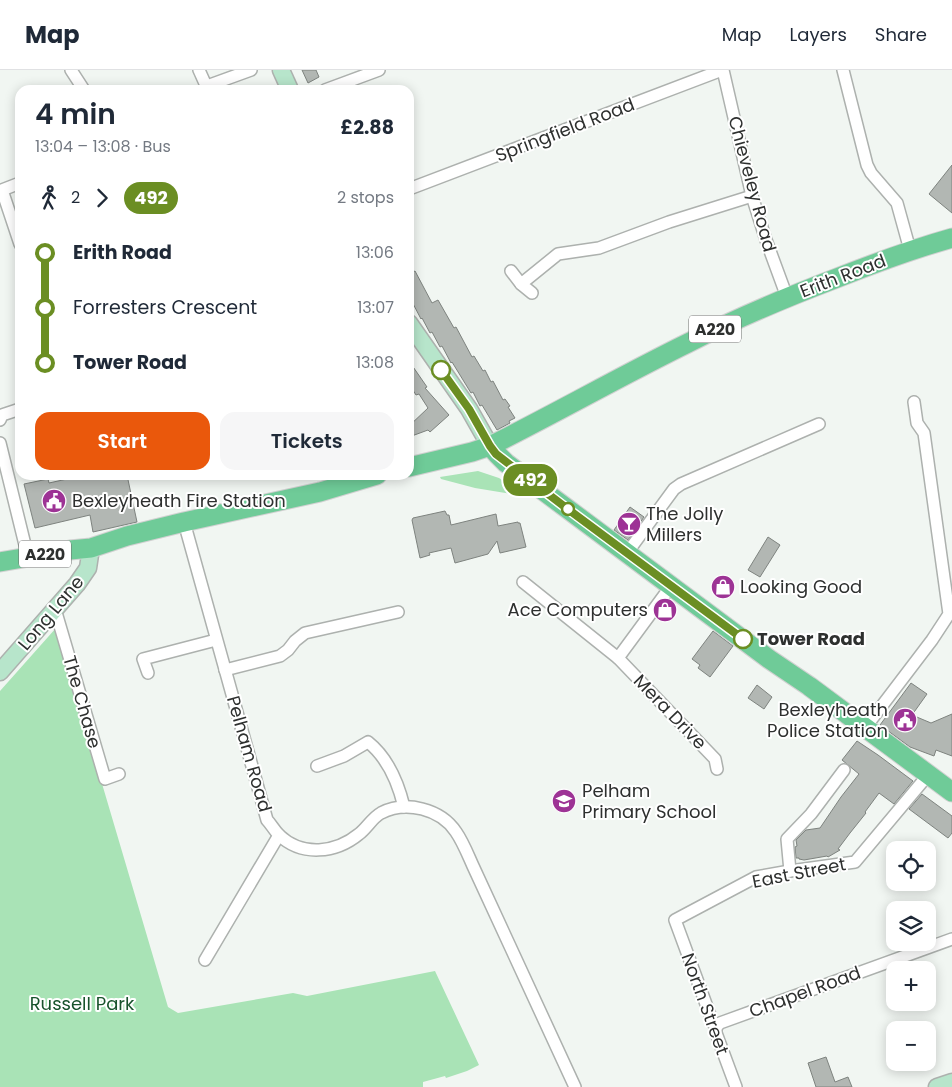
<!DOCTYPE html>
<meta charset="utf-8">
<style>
:root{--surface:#fff;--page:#f6f6f7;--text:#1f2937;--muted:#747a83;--line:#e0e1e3;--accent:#ea580c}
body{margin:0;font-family:Poppins,sans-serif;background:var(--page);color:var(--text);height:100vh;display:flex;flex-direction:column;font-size:19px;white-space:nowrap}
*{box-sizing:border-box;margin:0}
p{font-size:16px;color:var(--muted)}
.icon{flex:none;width:28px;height:28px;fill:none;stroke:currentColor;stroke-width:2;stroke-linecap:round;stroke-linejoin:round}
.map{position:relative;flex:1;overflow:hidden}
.sheet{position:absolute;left:15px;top:15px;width:399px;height:395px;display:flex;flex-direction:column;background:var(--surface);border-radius:15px;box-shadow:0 2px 12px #0003}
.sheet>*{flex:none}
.badge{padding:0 10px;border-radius:16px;font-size:18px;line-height:32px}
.controls{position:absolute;left:886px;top:771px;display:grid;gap:10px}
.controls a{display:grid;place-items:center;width:50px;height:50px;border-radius:10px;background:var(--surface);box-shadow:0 2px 12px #0003;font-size:25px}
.map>.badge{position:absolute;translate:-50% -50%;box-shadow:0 0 0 2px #fff}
.legs{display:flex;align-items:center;gap:8px;height:55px;padding:0 20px;font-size:16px}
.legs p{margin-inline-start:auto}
.overview{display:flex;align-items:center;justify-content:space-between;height:85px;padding:0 20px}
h1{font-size:28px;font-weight:600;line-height:38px}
.cta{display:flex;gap:10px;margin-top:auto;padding:10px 20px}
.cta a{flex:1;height:58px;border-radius:15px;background:var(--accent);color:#fff;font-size:20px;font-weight:600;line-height:58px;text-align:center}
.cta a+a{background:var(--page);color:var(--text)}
ul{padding:0 20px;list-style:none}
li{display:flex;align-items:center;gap:18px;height:55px;font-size:19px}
li i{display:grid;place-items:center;width:8px;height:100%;margin:0 6px;background:currentColor}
li i::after{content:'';width:12px;height:12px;margin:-6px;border:4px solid;border-radius:50%;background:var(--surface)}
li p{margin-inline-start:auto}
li:first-child i{background:linear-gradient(#0000 50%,currentColor 0)}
li:last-child i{background:linear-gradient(currentColor 50%,#0000 0)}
header{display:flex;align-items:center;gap:30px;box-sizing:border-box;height:70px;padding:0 25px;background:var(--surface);border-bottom:1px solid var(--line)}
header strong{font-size:24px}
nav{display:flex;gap:28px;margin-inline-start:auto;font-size:18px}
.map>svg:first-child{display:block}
</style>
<header>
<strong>Map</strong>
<nav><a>Map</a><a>Layers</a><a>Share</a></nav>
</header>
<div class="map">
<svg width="952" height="1017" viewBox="0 0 952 1017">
<rect width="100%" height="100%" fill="#f1f6f2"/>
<g fill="#a9e3b6">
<polygon points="478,401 499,408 521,422 518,425 475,418 441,409 440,407"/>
<polygon points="56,558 168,937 178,943 293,923 307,926 435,901 479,995 467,1001 446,1008 445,1006 423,1012 423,1017 0,1017 0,621"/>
</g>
<g fill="#b2b7b3" stroke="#7e837f">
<polygon points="302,0 316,0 319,7 308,13"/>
<polygon points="952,95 952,143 929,124"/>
<polygon points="415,201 432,233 438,230 454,258 456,257 472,287 474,286 483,301 485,300 491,312 493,311 503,330 505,329 510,336 508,337 515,348 509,351 510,353 497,360 482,335 480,336 473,322 471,323 452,292 451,293 442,276 440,277 432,262 430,263 422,248 421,249 409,226 409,204"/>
<polygon points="409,291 427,317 425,318 449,345 430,362 428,360 409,367 409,356 428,338 419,324 416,325 409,314"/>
<polygon points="85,405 127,405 137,452 93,462 90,445 35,458 24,414 48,409 49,413"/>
<polygon points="630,437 644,447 628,470 614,460"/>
<polygon points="445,441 447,445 449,445 451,455 496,444 498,456 518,452 518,453 520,453 526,477 500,483 497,471 488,484 455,493 451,478 429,483 430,485 420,488 412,450 413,448"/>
<polygon points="768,467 780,475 760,507 748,500"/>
<polygon points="713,561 733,576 710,607 698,598 700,595 692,589"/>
<polygon points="911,613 927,624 912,645 931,653 952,644 952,686 936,680 934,686 910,677 880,655"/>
<polygon points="757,615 772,627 764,639 748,628"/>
<polygon points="857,671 878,685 913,711 894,734 879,723 865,742 866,743 850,763 838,779 840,780 828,787 827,786 804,790 799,789 799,788 796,788 795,777 797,776 796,770 806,760 820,758 841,727 859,704 842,690"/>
<polygon points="922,724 952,746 952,763 948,768 909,739"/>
<polygon points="826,987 835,1012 848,1007 852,1017 816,1017 808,993"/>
</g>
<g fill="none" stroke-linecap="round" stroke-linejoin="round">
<g stroke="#adb1ae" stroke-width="14">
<g id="street">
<polyline points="71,0 84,20"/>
<polyline points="199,0 208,20"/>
<polyline points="723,0 752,126 766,170 787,227"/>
<polyline points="843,0 867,95 871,103 897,133 910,180"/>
<polyline points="207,16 251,0"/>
<polyline points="325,20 379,0"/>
<polyline points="20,113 2,120 20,174"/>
<polyline points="409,119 722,0"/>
<polyline points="511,201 521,214"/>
<polyline points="532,223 521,214 558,184 599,178 669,152 752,126"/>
<polyline points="0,350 2,345 20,339"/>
<polyline points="0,373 28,487"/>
<path d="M184 452 267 750C271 754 274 760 279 765 302 787 336 783 359 764 367 758 372 748 381 743 406 730 441 739 456 762 463 772 468 785 473 796L575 1017"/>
<polyline points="627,483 674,419 681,414 819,354"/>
<polyline points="523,512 618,588 671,516"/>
<polyline points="55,539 105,709 119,704"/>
<polyline points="618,588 715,689 717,699"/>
<polyline points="225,600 280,586 288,580 295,571 305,563 398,542"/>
<polyline points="148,603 143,589 216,570"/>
<polyline points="865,658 932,570 949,544 924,363 917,353 914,332"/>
<path d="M317 696 344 686 368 672C388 688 398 712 404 737"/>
<polyline points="790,801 787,769 811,744 844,700"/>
<polyline points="205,890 279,765"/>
<polyline points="716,957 720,953 952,869"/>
<polyline points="736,1017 716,963 716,957 713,953 675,850 756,807 790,801 855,792 928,705"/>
</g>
</g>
<g stroke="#adb1ae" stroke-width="19">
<g id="secondary">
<polyline points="281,0 290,20"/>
<polyline points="409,253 469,339 490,376"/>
<polyline points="0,602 77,514 88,498 91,478"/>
<polyline points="937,1017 952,1012"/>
</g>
</g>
<g stroke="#d1d1d1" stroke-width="21">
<g id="primary">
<polyline points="490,376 497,384 506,393 565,437 769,589 809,616 952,722"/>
<path d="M409 397 472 382 490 376C556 343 621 306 688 273 737 248 787 227 837 208 875 193 913 179 952 168"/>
<polyline points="0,492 70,480 91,478 127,466 184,452 320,422 377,405"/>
</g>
</g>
<use href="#street" stroke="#fff" stroke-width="11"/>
<use href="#secondary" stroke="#b7e5cb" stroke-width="16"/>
<use href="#primary" stroke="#6fcb98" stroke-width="19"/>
</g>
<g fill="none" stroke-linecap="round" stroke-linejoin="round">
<g stroke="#fff" stroke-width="11">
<polyline id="line-1" points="441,300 469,339 490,376 496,384 565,437 743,569"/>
</g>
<use href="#line-1" stroke="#6b8e23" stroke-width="8"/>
</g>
<defs>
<g id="civic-disc" transform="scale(1.25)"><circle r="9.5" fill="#9d3395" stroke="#fff"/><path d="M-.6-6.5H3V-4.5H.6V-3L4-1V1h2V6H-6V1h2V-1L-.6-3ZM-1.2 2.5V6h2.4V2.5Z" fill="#fff"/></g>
<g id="bar-disc" transform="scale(1.25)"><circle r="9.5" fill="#9d3395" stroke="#fff"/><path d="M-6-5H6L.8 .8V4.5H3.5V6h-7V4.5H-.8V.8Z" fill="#fff"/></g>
<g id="shop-disc" transform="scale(1.25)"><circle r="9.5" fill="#9d3395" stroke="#fff"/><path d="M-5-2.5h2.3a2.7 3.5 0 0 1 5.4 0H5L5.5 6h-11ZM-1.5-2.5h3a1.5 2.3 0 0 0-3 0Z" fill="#fff"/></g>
<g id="school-disc" transform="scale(1.25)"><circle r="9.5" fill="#9d3395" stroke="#fff"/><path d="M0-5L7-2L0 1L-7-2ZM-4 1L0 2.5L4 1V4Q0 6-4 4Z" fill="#fff"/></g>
</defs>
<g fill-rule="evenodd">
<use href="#civic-disc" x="54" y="431"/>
<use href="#bar-disc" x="629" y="454"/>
<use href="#shop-disc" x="723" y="517"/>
<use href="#shop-disc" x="665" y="540"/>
<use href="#civic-disc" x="905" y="650"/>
<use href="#school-disc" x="564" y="731"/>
</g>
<g fill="#fff" stroke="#6b8e23" stroke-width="2.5">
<circle cx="441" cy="300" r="9"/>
<circle cx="568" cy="439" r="6"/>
<circle cx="743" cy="569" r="9"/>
</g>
<g text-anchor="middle" stroke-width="4" stroke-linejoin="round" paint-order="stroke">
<g fill="#fff" stroke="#6d6e6d" stroke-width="1">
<rect x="689" y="245.5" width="52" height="27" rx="4"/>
<rect x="19" y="470.5" width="52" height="27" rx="4"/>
</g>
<g font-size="16" font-weight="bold" fill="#2e302f">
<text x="715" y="265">A220</text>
<text x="45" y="490">A220</text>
</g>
<g font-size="18" fill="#2e302f" stroke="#fff">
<text transform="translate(565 60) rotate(-21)" y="6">Springfield Road</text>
<text transform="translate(752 114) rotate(75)" y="6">Chieveley Road</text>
<text transform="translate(843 206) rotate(-21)" y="6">Erith Road</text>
<text transform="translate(51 543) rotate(-50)" y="6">Long Lane</text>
<text transform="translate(82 632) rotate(74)" y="6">The Chase</text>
<text transform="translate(670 642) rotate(46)" y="6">Mera Drive</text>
<text transform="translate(249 684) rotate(74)" y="6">Pelham Road</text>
<text transform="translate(799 803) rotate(-11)" y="6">East Street</text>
<text transform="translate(805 922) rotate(-20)" y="6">Chapel Road</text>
<text transform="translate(705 934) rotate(70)" y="6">North Street</text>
</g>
<g font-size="18" fill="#2e302f" stroke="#fff" text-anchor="start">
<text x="72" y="437">Bexleyheath Fire Station</text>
<text x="646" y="450">The Jolly<tspan x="646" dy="21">Millers</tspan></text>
<text x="740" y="523">Looking Good</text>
<text x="648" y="546" text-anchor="end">Ace Computers</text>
<text x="888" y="646" text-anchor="end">Bexleyheath<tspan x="888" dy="21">Police Station</tspan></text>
<text x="582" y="727">Pelham<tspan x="582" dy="21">Primary School</tspan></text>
</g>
<g font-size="18" font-weight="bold" fill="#2e302f" stroke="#fff" text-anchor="start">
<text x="757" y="575">Tower Road</text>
</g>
<g font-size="18" fill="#18532c" stroke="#fff">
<text x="82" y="940">Russell Park</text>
</g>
</g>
</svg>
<div class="controls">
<a><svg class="icon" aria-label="locate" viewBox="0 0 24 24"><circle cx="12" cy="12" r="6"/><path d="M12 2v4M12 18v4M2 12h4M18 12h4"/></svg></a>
<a><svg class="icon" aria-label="layers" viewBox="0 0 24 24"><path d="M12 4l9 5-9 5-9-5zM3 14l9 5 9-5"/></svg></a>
<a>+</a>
<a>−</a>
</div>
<b class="badge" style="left:530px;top:410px;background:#6b8e23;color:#fff">492</b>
<section class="sheet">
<div class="overview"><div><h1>4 min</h1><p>13:04 – 13:08 · Bus</p></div><b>£2.88</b></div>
<div class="legs"><svg class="icon" aria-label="walk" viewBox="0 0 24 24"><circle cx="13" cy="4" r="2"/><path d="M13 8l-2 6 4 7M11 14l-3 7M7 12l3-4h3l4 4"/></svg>2<svg class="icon" aria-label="forward" viewBox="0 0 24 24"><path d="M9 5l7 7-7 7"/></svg><b class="badge" style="background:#6b8e23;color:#fff">492</b><p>2 stops</p></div>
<ul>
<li><i style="color:#6b8e23"></i><b>Erith Road</b><p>13:06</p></li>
<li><i style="color:#6b8e23"></i><span>Forresters Crescent</span><p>13:07</p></li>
<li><i style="color:#6b8e23"></i><b>Tower Road</b><p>13:08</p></li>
</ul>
<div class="cta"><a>Start</a><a>Tickets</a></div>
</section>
</div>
